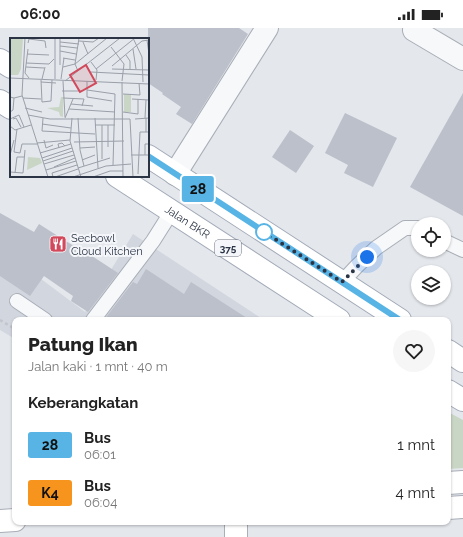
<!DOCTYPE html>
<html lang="id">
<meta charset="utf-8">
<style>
:root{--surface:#fff;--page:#f6f6f6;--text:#222;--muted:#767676}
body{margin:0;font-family:Raleway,sans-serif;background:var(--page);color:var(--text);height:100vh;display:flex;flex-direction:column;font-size:15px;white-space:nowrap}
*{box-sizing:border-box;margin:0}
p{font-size:13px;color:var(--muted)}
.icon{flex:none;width:22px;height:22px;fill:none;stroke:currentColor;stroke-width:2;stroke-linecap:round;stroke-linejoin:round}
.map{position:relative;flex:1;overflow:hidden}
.panel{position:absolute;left:12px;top:289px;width:439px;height:208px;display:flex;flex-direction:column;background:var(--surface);border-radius:8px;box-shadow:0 1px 3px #0004}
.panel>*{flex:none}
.badge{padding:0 8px;border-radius:3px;font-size:14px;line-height:26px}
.tools{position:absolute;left:411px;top:189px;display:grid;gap:8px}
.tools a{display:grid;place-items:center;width:40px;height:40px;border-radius:50%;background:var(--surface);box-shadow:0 1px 3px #0004;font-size:20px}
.you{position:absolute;width:20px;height:20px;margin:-10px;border:3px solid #fff;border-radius:50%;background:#1a73e8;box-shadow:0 0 0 6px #1a73e833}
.map>.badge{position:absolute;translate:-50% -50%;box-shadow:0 0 0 2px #fff}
h2{padding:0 16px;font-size:15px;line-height:36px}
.round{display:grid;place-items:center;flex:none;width:42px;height:42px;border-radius:21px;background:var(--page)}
.head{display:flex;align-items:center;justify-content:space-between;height:68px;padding:0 16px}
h1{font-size:19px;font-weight:800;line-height:30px}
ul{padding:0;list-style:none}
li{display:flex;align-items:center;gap:12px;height:48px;padding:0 16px}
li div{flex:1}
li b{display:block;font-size:15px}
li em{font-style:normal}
li .badge{min-width:44px;font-weight:700;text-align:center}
.status{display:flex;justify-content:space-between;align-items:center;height:28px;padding:0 20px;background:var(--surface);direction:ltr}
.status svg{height:11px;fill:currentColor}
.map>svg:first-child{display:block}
</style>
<div class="status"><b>06:00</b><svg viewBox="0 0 49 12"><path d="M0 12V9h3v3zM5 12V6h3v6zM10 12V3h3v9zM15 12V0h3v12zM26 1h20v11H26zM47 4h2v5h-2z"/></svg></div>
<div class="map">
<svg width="463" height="509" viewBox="0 0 463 509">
<rect width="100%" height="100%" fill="#e4e7ec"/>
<polygon fill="#d2d6de" points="133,206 264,292 15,292 15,311 0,302 0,220 85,284"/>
<polygon fill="#c9d6c5" points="450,385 463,392 463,440 448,441 448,415 449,413"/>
<g fill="#bbc0ca">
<polygon points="148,0 239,0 248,6 192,96 176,86 181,79 162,66 163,65 148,55"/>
<polygon points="463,65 463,188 410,159"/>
<polygon points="345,85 397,110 373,159 344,145 348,137 325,125"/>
<polygon points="290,102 314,118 296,145 272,129"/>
<polygon points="0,185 34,204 39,196 91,229 92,228 118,245 88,284 71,273 73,268 44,248 30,268 0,248"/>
<polygon points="146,241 184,266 191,254 250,292 104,292 133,254 137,256"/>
</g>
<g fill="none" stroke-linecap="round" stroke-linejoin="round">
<g stroke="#a9aeb7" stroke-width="16">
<g id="lane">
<polyline points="444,213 463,222"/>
<polyline points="342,254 357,238 376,220 405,200 418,200"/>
<polyline points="17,273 45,292"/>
<polyline points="93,292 153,213 172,183"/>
</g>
</g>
<g stroke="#a9aeb7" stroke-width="24">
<g id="street">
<polyline points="414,2 463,31"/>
<polyline points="175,146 267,0"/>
</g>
</g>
<g stroke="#a9aeb7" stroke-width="24">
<g id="secondary">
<polyline points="448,455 463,454"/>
<polyline points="448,480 463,479"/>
<polyline points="0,493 15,492"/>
<polyline points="236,494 236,509"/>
</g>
</g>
<g stroke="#a3abb8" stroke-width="24">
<g id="primary">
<polyline points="0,32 11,39"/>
<polyline points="0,73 11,80"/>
<polyline points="148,128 400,292"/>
<path id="s1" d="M117 148 339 292"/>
<polyline points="448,323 463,333"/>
<polyline points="448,363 463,372"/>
</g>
</g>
<polyline stroke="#c2c5cb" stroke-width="2.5" stroke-dasharray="3 3" stroke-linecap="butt" points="0,292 15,301"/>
<use href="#lane" stroke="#f7f8fa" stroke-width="14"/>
<use href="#street" stroke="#f7f8fa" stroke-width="22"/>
<use href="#secondary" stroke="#fff" stroke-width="22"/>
<use href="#primary" stroke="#fff" stroke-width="22"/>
</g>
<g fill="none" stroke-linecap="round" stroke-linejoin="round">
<g stroke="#fff" stroke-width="9">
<polyline id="line" points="148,128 400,292"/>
</g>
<use href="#line" stroke="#58b4e5" stroke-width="6"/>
<polyline stroke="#2b3445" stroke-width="4" stroke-dasharray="0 7.2" points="264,204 342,254 367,229"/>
</g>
<defs>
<g id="restaurant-square" transform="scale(0.9)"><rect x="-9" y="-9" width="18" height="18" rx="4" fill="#d1495b" stroke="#f4f6f9"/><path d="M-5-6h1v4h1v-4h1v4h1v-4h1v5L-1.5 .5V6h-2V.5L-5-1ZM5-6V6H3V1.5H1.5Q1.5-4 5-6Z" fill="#fff"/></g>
</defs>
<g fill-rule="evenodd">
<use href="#restaurant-square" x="58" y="216"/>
</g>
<circle fill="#fff" stroke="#58b4e5" stroke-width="2" cx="264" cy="204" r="8"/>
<g text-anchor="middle" stroke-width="4" stroke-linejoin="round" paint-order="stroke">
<rect fill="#f4f6f9" stroke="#676e7b" stroke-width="1" x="215" y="212" width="26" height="16" rx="3"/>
<g font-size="10" font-weight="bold" fill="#2b3445">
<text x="228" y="224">375</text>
</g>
<g font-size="11" fill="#2b3445" stroke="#f4f6f9">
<text dy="4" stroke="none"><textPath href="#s1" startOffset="84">Jalan BKR</textPath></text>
</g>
<g font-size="11" fill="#2b3445" stroke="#f4f6f9" text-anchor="start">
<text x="71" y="214">Secbowl<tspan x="71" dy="13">Cloud Kitchen</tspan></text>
</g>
</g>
<g transform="translate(10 10)">
<rect width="139" height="139" fill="#e4e7ec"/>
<path d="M0 0H13L11 31 8 37H0ZM114 56 121 57V74H114ZM51 59H53V79L50 78 49 74 37 70 49 69ZM18 119 30 120 32 125 17 132Z" fill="#c9d6c5"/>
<path fill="none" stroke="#9a9fa9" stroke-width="1" d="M15 0 12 57 38 139M50 0V27M123 0 132 19 133 44M137 2 139 16M69 3 83 4 89 0M50 4 69 6M73 4 78 16M18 5 19 1 35 3 36 10M50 8 67 10M101 9 114 26 112 43M18 11 15 35 19 40M123 11 126 31M50 13 66 16M17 16 39 17M116 17 120 23V31M53 20 65 22M81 24 87 32 86 42M16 25 39 26 44 21M102 28 132 3 139 2M16 29 34 30M53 29 65 26 97 0M86 31 125 0M102 31 139 32M68 33 65 26 69 0M81 34 139 37M0 40 139 46M32 41 35 29M45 41V0M51 41 54 20M31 42 32 64 41 63 42 42M53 43 55 79M55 43 110 0M77 43V59L102 63M31 44 46 45M112 44 113 139M77 52 105 56 103 127M52 53H72M113 56 130 57 129 45M0 59 4 60 12 58M13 60 31 61M53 60 74 61 72 68M122 61 139 62M61 66 83 68M15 70 32 74M59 71 105 74M0 74 3 72 4 60M113 74 128 76V61M18 77 40 81H120L123 139M33 80 32 93 85 96M55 80 63 61M62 80 60 103 71 139M68 80 70 112 74 128M85 80 88 130M135 80 136 62M0 81 9 77 14 89M3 81 6 80 11 89M125 81 139 80M32 86 61 90M85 87H105M92 87V121M98 87V109M0 88 5 92 21 87M7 91 4 114 10 115 12 106M136 94V80M34 102 36 110 43 107M64 104 114 103M27 105 60 102M12 106H27M49 110 48 106 52 105 55 108M70 110 85 109M30 115 61 106M0 117 4 102M121 117H139M135 117V106H139M32 120 62 110M72 122 85 117M33 123 63 113M34 126 64 117M44 129 65 120M68 130 100 120M36 132 66 123M0 134 13 135 15 112M5 135 7 119H14M128 136 130 94H139M43 139 42 135 67 127M45 139 68 131M63 139 96 128 121 126M83 139 100 133H113"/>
<path fill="#d1495b" fill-opacity="0.15" stroke="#d1495b" stroke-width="2" d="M76 27 86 45 70 54 60 37Z"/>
<rect width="139" height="139" fill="none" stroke="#2b3445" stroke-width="2"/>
</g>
</svg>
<div class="tools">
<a><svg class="icon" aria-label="locate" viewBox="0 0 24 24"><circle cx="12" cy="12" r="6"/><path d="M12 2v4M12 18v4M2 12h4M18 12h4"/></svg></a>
<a><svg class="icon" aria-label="layers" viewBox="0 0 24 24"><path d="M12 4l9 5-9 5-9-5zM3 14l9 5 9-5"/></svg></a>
</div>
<div class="you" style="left:367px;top:229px"></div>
<b class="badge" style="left:198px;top:161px;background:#58b4e5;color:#111">28</b>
<section class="panel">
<div class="head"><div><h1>Patung Ikan</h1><p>Jalan kaki · 1 mnt · 40 m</p></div><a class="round"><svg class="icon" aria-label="heart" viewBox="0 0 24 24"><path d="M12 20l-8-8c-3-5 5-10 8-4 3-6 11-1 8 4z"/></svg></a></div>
<h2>Keberangkatan</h2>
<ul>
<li><span class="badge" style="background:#58b4e5;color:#111">28</span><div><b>Bus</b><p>06:01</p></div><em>1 mnt</em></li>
<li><span class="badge" style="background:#f7941d;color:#111">K4</span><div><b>Bus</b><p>06:04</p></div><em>4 mnt</em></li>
</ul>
</section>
</div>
